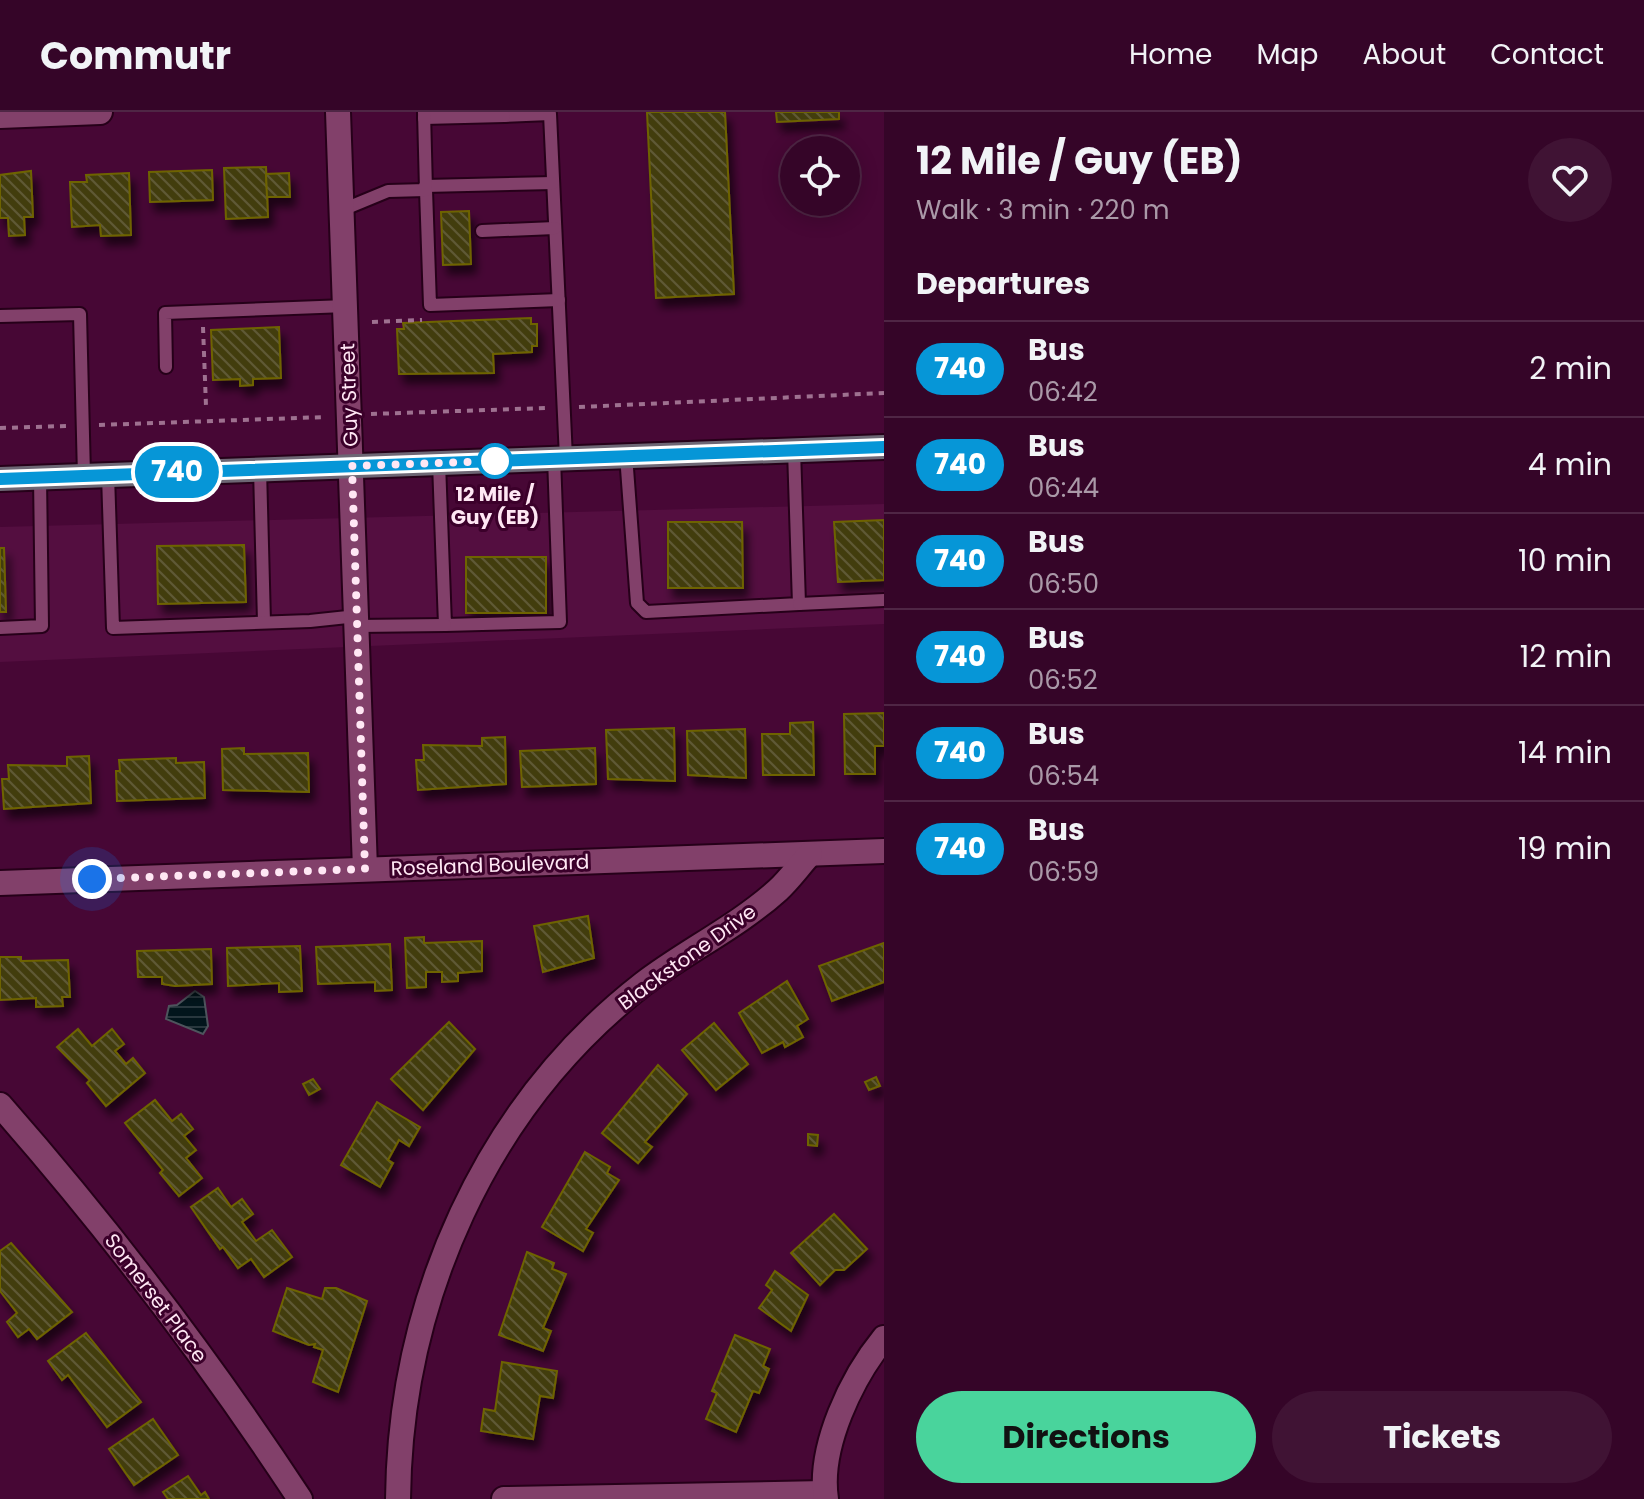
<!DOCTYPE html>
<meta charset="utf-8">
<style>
:root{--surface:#350528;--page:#401334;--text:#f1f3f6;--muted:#aa99a8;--line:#4f2645;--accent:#49d49c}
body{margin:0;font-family:Poppins,sans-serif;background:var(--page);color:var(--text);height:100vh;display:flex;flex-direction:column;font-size:30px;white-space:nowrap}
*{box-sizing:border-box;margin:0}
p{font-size:26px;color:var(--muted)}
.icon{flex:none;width:44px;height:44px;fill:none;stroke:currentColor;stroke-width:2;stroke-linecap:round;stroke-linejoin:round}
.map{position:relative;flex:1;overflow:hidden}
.sheet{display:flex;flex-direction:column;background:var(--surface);width:760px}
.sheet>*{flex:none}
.badge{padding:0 16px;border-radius:26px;font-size:28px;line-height:52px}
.fabs{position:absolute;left:780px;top:24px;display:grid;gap:16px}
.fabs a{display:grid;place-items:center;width:80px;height:80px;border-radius:50%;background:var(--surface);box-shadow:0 4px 20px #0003,0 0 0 2px var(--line);font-size:40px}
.you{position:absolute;width:40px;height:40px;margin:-20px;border:6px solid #fff;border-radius:50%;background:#1a73e8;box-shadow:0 0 0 12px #1a73e833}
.map>.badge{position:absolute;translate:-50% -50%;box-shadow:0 0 0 4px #fff}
h2{padding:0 32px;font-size:30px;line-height:72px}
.round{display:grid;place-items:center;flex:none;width:84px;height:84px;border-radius:42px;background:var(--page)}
.head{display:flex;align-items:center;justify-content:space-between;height:136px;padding:0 32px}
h1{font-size:38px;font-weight:700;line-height:60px}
.button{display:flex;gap:16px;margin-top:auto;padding:16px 32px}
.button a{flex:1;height:92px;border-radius:48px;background:var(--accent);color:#111;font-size:32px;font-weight:700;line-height:92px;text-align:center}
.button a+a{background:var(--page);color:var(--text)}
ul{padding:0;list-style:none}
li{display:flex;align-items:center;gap:24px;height:96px;padding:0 32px;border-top:2px solid var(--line)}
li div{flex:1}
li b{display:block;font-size:30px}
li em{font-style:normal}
li .badge{min-width:88px;font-weight:700;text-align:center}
header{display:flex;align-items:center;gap:48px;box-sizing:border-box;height:112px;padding:0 40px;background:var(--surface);border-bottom:2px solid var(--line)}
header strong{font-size:38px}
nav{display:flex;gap:44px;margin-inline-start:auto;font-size:28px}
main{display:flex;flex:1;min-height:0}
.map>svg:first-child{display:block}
</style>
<header>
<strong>Commutr</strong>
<nav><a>Home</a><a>Map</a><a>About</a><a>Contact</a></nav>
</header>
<main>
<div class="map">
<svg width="884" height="1387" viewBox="0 0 884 1387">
<defs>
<pattern id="water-rules" width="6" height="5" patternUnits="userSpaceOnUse" patternTransform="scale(2)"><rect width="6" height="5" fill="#02151c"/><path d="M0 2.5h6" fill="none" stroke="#28373e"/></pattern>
<pattern id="building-back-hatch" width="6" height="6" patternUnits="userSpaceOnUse" patternTransform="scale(2)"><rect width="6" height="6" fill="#433e11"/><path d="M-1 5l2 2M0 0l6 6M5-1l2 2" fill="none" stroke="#5f5a34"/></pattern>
<filter id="shadow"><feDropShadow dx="5" dy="9" stdDeviation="4" flood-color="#0009"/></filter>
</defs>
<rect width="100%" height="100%" fill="#470735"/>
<polygon fill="#540e40" points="884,392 884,512 0,550 0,415"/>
<polygon fill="url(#water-rules)" stroke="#4e545d" stroke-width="2" points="195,879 204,885 208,914 203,922 166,907 169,894 177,893"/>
<g fill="url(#building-back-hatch)" stroke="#6e6400" stroke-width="2" filter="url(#shadow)">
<polygon points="647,0 725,0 734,182 656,186"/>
<polygon points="776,0 839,0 839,7 777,10"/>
<polygon points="266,55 268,105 226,107 224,56"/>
<polygon points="212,58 213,88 150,90 149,60"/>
<polygon points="31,59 33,105 24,105 25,123 9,124 8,106 0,106 0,63"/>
<polygon points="129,61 131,123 101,124 100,113 72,115 70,70 87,70 86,63"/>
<polygon points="289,61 290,85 267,85 266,62"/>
<polygon points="469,99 471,152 443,153 441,100"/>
<polygon points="531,206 531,212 537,212 537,234 532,234 532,240 493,242 494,261 399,262 397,217 404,217 403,211"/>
<polygon points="279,215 281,266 253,267 253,273 240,274 240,267 213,268 211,218"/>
<polygon points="884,408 884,468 838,470 834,410"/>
<polygon points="668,410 742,410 743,476 668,476"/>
<polygon points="244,433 246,490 158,492 157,434"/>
<polygon points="0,436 4,436 6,500 0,500"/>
<rect x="466" y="445" width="80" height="56"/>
<polygon points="884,601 884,634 875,634 875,662 845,662 844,602"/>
<polygon points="813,610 814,663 763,663 762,622 790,622 790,611"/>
<polygon points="674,616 675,669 608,667 606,618"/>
<polygon points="745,617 746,666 688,663 687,619"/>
<polygon points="505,625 506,672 418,678 416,648 424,648 423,633 482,634 482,626"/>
<polygon points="244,636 244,642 308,641 309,680 223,678 222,637"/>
<polygon points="595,636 596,672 522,675 520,639"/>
<polygon points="89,644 91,691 4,697 2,667 9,667 8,653 67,654 67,645"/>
<polygon points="176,646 176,651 204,650 205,686 117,689 116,659 120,659 119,648"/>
<polygon points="588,804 594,846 543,860 534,814"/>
<polygon points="424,825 424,831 482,829 482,859 458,861 458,869 442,870 442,860 426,860 426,875 407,876 405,826"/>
<polygon points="884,831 884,870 832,889 819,854"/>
<polygon points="390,832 392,878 375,879 375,870 318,872 316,835"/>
<polygon points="300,834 302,879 279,880 279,871 228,874 227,836"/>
<polygon points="211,837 212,872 175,874 162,872 162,865 138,865 137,839"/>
<polygon points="0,845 21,845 21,849 68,848 70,885 62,885 63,894 36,895 36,886 0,888"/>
<polygon points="787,869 808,907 797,914 803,925 785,935 783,930 762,941 739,901"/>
<polygon points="449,910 475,937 423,998 391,967"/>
<polygon points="714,911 748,952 716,978 682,938"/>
<polygon points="78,917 92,934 112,917 124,932 115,939 126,952 133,946 145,961 106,994 87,971 90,968 57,935"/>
<polygon points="658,953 687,982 645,1030 652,1035 638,1051 602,1021"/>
<polygon points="876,965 880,974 869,978 865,970"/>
<polygon points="313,967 320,977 309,983 303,972"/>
<polygon points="155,988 172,1009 181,1002 193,1017 184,1024 196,1038 186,1046 202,1066 179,1084 160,1061 163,1058 125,1011"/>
<polygon points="377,990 420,1015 409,1034 399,1028 388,1048 393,1051 380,1075 341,1053"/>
<polygon points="808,1022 818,1023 817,1034 808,1033"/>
<polygon points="585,1040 610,1055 607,1061 619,1068 586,1117 593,1121 583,1139 542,1115"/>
<polygon points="218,1076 231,1095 242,1087 253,1102 242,1110 256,1129 272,1118 292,1145 264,1165 251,1147 238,1156 223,1135 220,1137 191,1095"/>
<polygon points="834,1102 867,1137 844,1158 835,1158 820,1173 791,1141"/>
<polygon points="11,1131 72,1200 37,1227 29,1217 18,1225 7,1210 17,1201 0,1179 0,1139"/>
<polygon points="527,1140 554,1151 552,1157 566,1162 543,1216 551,1219 543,1239 499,1223"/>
<polygon points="775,1159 808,1183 791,1219 759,1196 772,1178 766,1173"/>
<polygon points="287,1176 322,1187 325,1176 336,1176 367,1189 338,1280 313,1270 323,1238 314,1235 315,1232 309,1233 273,1219"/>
<polygon points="86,1221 141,1290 107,1315 68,1263 62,1268 48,1249"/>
<polygon points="735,1223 770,1237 763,1254 769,1257 759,1281 753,1279 736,1320 706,1307 717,1281 712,1279"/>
<polygon points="502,1250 557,1259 553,1286 540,1284 533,1327 481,1319 484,1297 495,1299"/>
<polygon points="153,1307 178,1343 134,1373 109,1337"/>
<polygon points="188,1364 201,1383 205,1380 209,1387 168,1387 163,1380"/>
</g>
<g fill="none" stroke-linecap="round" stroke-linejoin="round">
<g stroke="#260019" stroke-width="16">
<g id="service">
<polyline points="504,0 504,4 550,2 566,346"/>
<polyline points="424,6 504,4"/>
<polyline points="425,74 553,71"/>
<polyline points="426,78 430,193 559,188"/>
<polyline points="342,98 388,79 426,78 424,0"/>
<polyline points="482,119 555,116"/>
<polyline points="0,204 80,202 84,364"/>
<polyline points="166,255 165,201 346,194"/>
<polyline points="626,343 637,491 646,500 799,492 794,338"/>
<polyline points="439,351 445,513 560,510 554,346"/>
<polyline points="260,357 264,510"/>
<polyline points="108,363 113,516 310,509 357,504"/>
<polyline points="799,492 884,488"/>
<polyline points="357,514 445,513"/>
<polyline points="0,516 42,514 40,365"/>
</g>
</g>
<g stroke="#260019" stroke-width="28">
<g id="minor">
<polyline points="338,0 365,757"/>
<polyline points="0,4 100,0"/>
<polyline points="0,771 884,739"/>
<path d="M0 993C109 1117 210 1250 300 1387"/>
<path d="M398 1387C400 1189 485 995 643 872 686 839 737 815 778 778 789 768 799 754 810 742"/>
<polyline points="504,1387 825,1381"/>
<path d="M826 1387C818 1335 852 1265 884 1226"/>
</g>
</g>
<g stroke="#260019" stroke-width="28">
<polyline id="secondary" points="0,367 884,335"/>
</g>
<g stroke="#9e7190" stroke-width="4" stroke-dasharray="6 6" stroke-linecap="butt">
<polyline points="372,210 422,208"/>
<polyline points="203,215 206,294"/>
<polyline points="579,295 884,281"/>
<polyline points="371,302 546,296"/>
<polyline points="99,313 326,305"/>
<polyline points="0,316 66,314"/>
</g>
<use href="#service" stroke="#82406a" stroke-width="12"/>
<use href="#minor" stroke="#82406a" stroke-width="24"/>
<use href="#secondary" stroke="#6d6674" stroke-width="24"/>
</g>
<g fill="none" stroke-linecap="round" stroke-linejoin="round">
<g stroke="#fff" stroke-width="18">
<polyline id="line" points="0,367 884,335"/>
</g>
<use href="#line" stroke="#0696d7" stroke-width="12"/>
<polyline stroke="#ffe7f4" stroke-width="8" stroke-dasharray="0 14.4" points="92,767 365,757 352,354 495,349"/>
</g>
<circle fill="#fff" stroke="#0696d7" stroke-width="4" cx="495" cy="349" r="16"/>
<g text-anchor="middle" stroke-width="6" stroke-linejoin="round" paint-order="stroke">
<g font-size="20" fill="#ffe7f4" stroke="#3b002a">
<text transform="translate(349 283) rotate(-92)" y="7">Guy Street</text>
<text transform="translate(490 753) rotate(-2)" y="7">Roseland Boulevard</text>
<text transform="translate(687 845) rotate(-36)" y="7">Blackstone Drive</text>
<text transform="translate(156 1186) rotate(53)" y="7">Somerset Place</text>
</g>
<g font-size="20" font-weight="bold" fill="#ffe7f4" stroke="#3b002a">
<text x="495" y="389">12 Mile /<tspan x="495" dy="23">Guy (EB)</tspan></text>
</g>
</g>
</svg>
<div class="fabs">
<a><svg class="icon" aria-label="locate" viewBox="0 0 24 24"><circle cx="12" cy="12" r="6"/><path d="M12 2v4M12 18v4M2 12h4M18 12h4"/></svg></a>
</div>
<div class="you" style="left:92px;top:767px"></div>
<b class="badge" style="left:177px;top:360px;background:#0696d7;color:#fff">740</b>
</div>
<section class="sheet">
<div class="head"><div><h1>12 Mile / Guy (EB)</h1><p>Walk · 3 min · 220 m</p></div><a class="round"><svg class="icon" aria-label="heart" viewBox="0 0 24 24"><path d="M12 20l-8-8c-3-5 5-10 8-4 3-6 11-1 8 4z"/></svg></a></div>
<h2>Departures</h2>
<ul>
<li><span class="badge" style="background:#0696d7;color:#fff">740</span><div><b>Bus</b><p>06:42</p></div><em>2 min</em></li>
<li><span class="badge" style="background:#0696d7;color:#fff">740</span><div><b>Bus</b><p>06:44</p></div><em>4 min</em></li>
<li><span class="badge" style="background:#0696d7;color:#fff">740</span><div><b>Bus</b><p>06:50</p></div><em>10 min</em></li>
<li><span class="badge" style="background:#0696d7;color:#fff">740</span><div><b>Bus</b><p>06:52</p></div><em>12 min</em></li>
<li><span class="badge" style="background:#0696d7;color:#fff">740</span><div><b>Bus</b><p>06:54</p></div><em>14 min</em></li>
<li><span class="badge" style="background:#0696d7;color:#fff">740</span><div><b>Bus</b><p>06:59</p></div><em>19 min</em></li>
</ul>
<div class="button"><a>Directions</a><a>Tickets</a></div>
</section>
</main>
